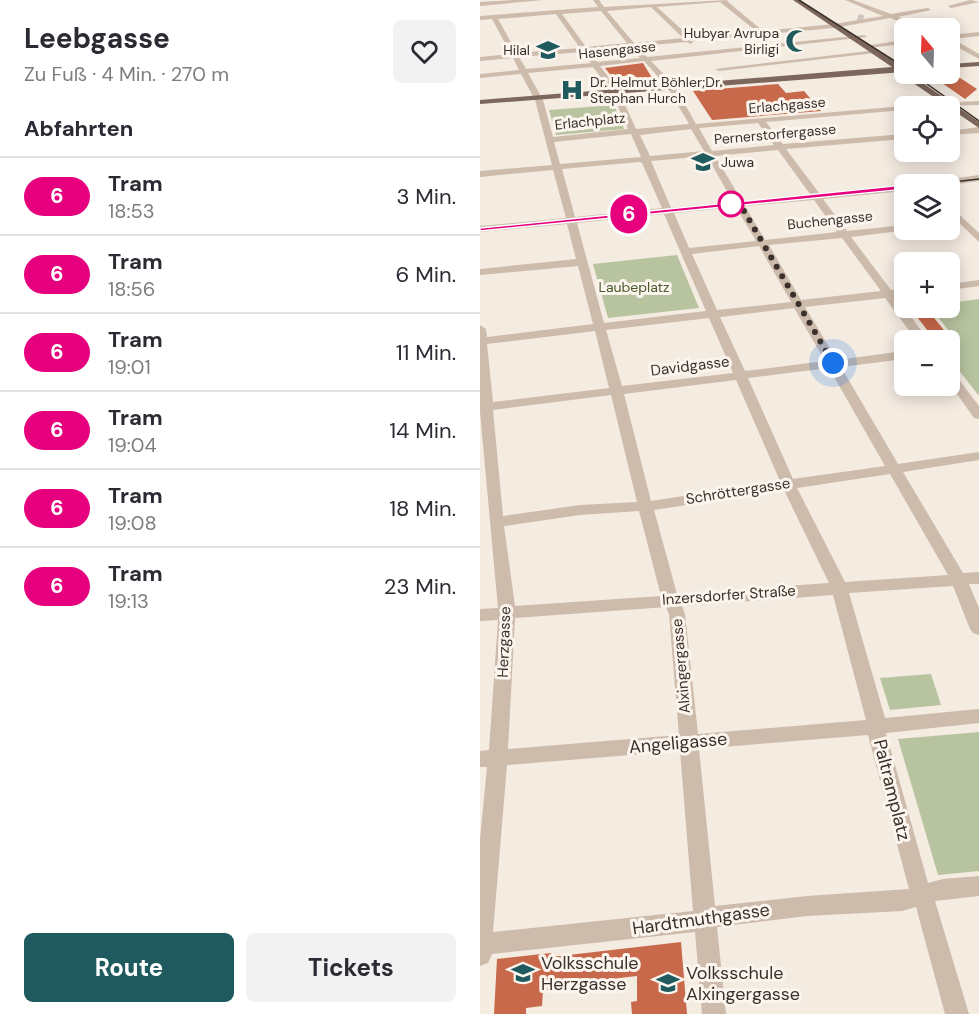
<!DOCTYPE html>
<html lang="de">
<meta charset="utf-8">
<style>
:root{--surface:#fff;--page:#f2f2f3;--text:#2b2b33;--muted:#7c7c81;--line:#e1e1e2;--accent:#1f5a5e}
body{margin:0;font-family:"DM Sans",sans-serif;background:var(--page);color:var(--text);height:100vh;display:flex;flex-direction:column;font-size:22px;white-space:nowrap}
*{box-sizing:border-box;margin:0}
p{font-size:20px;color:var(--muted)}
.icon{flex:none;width:33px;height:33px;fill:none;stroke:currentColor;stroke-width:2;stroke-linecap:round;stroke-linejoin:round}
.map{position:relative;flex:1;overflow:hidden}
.details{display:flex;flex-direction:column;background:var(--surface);width:480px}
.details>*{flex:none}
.badge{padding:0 12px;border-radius:20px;font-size:21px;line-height:39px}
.needle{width:39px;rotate:341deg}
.controls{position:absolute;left:414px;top:18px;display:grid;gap:12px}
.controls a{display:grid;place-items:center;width:66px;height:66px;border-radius:9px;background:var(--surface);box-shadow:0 3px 15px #0003;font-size:30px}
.you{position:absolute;width:30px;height:30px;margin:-15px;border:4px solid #fff;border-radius:50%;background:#1a73e8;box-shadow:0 0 0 9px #1a73e833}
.map>.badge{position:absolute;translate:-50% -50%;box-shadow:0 0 0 3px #fff}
h2{padding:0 24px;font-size:22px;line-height:54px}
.round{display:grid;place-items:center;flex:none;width:63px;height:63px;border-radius:9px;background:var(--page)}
.summary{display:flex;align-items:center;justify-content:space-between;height:102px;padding:0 24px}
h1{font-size:28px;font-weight:700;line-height:45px}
.cta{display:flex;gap:12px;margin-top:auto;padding:12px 24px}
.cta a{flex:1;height:69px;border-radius:9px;background:var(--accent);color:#fff;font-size:24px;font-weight:700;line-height:69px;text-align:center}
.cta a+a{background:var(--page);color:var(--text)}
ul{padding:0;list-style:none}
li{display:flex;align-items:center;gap:18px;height:78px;padding:0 24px;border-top:2px solid var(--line)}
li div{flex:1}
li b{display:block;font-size:22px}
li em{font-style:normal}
li .badge{min-width:66px;font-weight:700;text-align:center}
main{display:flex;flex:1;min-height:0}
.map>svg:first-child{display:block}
</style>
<main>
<section class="details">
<div class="summary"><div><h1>Leebgasse</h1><p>Zu Fuß · 4 Min. · 270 m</p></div><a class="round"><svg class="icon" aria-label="heart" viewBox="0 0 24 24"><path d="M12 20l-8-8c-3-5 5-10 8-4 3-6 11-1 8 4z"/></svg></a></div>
<h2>Abfahrten</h2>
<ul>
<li><span class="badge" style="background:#e6007e;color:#fff">6</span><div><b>Tram</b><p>18:53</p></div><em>3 Min.</em></li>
<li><span class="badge" style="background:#e6007e;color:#fff">6</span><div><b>Tram</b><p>18:56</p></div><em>6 Min.</em></li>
<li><span class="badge" style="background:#e6007e;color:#fff">6</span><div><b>Tram</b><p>19:01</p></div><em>11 Min.</em></li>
<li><span class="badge" style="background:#e6007e;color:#fff">6</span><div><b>Tram</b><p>19:04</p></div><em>14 Min.</em></li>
<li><span class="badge" style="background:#e6007e;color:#fff">6</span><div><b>Tram</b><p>19:08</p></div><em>18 Min.</em></li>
<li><span class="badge" style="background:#e6007e;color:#fff">6</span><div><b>Tram</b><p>19:13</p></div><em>23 Min.</em></li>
</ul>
<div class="cta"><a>Route</a><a>Tickets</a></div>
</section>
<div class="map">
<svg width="499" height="1014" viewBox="0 0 499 1014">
<rect width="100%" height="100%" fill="#f4ebe1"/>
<g fill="#b8c4a0">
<polygon points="134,105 144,129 76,135 69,110"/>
<polygon points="197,255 219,308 128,318 113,264"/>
<polygon points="499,299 499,396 470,359 470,347 480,345 451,308 470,308 470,303"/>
<polygon points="451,674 461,705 410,710 400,678"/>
<polygon points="499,732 499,871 458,875 418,739"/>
</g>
<g fill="#c8694b">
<polygon points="163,63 175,83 162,84 154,75 132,77 125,68"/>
<polygon points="449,74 474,74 497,89 485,99"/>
<polygon points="298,84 306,93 324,91 341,111 232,120 213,91"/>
<polygon points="430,308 446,308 472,340 455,340"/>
<polygon points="201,942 207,1014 152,1014 151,1002 157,1001 157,976 71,986 70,990 63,991 62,1006 46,1008 46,1014 14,1014 17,959 71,953 71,957"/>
</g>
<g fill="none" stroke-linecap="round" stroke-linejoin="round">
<polyline stroke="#cfc6bd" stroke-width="7" stroke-dasharray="7 4" stroke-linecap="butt" points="378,17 383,19"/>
<g fill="#cdbbac" fill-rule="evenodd">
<polygon points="33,0 63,0 0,6 0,2"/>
<path d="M113 0H119L124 7 248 0 247 1 283 31 354 24 403 16 365 0H373L411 14 448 8 451 10 418 17 444 28H436L410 18 354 28 288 34 289 36 286 38 280 35 214 41 211 44 207 42 158 46 167 57 384 35 387 37 171 61 194 85 216 124 424 106H427H424V110L286 122 303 144 424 134V139L306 149 339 193 424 185V191L343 199 367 231 424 225V230H428L371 237 411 290 424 289V295L416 296 448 340H436L405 298 325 307 357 360 424 351V359L361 367 418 464 499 452V460L423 472 483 573 499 572V584H489L499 608V635L493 633 490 629 473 586 369 593 405 718 499 709V723L406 733 448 883 463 879 499 876V896L455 901 489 1014H465L436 907 422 911 327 916 237 927 246 1014H222L215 932 12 954 8 963 0 966V840L7 767H0V751L9 750 18 620 0 621V609L18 608 0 412V325L6 329 7 337 113 324 98 266 0 275V269L96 259 87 224 0 232V226L86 218 73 170 0 177V171L72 165 55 100 41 74 0 78V74L39 70 33 58 0 61V57L31 54 12 19 0 20V16L118 7ZM240 2 276 31 210 37 177 7ZM171 7 203 38 154 43 127 11ZM121 11 147 43 106 47 82 14ZM76 14 100 48 37 53 18 19ZM151 47 160 58 117 62 109 51ZM102 52 111 63 46 69 39 57ZM164 61 188 88 209 124 156 129 139 91 120 66ZM113 67 131 91 148 129 73 137 63 100 48 73ZM278 123 294 145 232 151 219 128ZM211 129 224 151 170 156 160 135ZM151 134 161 157 80 164 74 142ZM298 150 330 194 262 201 235 156ZM227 156 253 202 191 208 171 161ZM159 162 162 163 182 208 95 217 82 169ZM334 200 357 232 285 240 265 206ZM256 207 276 241 209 248 194 213ZM184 214 226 311 124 323 97 223ZM362 238 401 291 321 300 289 245ZM279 246 311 302 237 310 212 254ZM314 308 345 361 265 371 240 317ZM229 318 253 373 142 386 126 330ZM115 331 129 388 13 402 7 344ZM349 368 405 466 313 479 268 378ZM256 380 300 481 171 501 144 394ZM131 395 157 502 100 505 23 516 13 410ZM410 474 468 575 365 582 317 488ZM304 490 349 583 197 594 174 510ZM159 511 181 596 35 606 24 526 100 515ZM353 595 386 720 218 734 205 614 202 606ZM186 607 189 614 199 735 28 749 35 618ZM388 735 429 889 327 896 235 906 219 749ZM200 751 213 911 13 932 27 765Z"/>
<polygon points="490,0 499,2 471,8 468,6"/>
<polygon points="499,32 499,36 473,39 499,54 499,59 470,43 470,35"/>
<polygon points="424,40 424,44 387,48 384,46"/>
<polygon points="397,50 395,53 239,71 235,69"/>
<polygon points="499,101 499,105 439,106 443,104"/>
<polygon points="499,127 499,133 470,135 470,131"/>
<polygon points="499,175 499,181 470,185 451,184 456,181"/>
<polygon points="470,206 499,233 499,242 470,214"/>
<polygon points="499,280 499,286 470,290 470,284"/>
<polygon points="470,372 474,373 499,406 499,419 494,418 470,384"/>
</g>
<g fill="#7d675c" fill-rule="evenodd">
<polygon points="313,0 320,0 421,66 424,66 424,72 0,104 0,100 412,67"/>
<polygon points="499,62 499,66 470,68 470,64"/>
<polygon points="423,72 430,74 499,122 499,128 423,76"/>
</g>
<g stroke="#3b302b" stroke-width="1.5">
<polyline points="319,0 424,67"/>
<polyline points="433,74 499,121"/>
<polyline points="455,184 499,179"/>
<polyline points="0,230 424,189"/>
</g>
</g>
<polygon fill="#e6007e" stroke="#fff" stroke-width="1.5" points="424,185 427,189 0,231 0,228"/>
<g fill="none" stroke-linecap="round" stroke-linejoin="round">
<polyline stroke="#3b302b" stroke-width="6" stroke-dasharray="0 10.8" points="251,204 257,199 353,363"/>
</g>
<defs>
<g id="mosque-bare" transform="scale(1.8)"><path d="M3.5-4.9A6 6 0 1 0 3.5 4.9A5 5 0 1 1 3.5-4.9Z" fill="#1f5a5e" stroke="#fbf5ee" stroke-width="2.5" paint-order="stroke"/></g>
<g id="school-bare" transform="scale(1.8)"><path d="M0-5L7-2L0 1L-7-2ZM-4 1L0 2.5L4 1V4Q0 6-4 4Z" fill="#1f5a5e" stroke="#fbf5ee" stroke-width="2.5" paint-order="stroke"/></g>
<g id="hospital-bare" transform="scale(1.8)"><path d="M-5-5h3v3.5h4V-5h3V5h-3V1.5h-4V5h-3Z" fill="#1f5a5e" stroke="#fbf5ee" stroke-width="2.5" paint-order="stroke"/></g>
</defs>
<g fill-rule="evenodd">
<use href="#mosque-bare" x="317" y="41"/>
<use href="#school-bare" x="68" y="50"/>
<use href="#hospital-bare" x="92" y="90"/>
<use href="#school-bare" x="223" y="162"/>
<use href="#school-bare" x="43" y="973"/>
<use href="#school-bare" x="188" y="983"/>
</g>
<circle fill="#fff" stroke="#e6007e" stroke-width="3" cx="251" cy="204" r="12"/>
<g text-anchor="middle" stroke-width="6" stroke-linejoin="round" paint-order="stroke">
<g font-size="14" fill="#3b302b" stroke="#fbf5ee" text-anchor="end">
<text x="299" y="38">Hubyar Avrupa<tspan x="299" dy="16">Birligi</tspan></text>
<text x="50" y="55">Hilal</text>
<text x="110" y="87" text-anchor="start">Dr. Helmut Böhler;Dr.<tspan x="110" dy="16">Stephan Hurch</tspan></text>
<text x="241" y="167" text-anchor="start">Juwa</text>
</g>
<g font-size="14" fill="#3b302b" stroke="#fbf5ee">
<text transform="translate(137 50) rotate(-6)" y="5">Hasengasse</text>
<text transform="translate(307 105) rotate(-5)" y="5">Erlachgasse</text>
<text transform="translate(110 121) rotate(-6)" y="5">Erlachplatz</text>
<text transform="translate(295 134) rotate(-5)" y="5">Pernerstorfergasse</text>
<text transform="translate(350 220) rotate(-6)" y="5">Buchengasse</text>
</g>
<g font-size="14" fill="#4a5a2e" stroke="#fbf5ee">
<text x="154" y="292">Laubeplatz</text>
</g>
<g font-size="15" fill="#3b302b" stroke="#fbf5ee">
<text transform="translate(210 366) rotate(-7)" y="5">Davidgasse</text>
<text transform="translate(258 491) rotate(-9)" y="5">Schröttergasse</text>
<text transform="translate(249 595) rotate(-4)" y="5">Inzersdorfer Straße</text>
<text transform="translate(24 642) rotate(-88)" y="5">Herzgasse</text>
<text transform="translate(201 666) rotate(-95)" y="5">Alxingergasse</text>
</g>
<g font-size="18" fill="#3b302b" stroke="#fbf5ee">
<text transform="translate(198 743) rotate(-5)" y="6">Angeligasse</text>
<text transform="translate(412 790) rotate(76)" y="6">Paltramplatz</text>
<text transform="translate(221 919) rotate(-8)" y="6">Hardtmuthgasse</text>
</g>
<g font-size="18" fill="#3b302b" stroke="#fbf5ee" text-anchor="start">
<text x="61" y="969">Volksschule<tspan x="61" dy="21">Herzgasse</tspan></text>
<text x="206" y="979">Volksschule<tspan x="206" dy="21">Alxingergasse</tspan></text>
</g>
</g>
</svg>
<div class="controls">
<a><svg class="needle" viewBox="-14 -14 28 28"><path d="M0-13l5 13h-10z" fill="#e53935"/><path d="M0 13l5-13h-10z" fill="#7c7c81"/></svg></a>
<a><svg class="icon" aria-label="locate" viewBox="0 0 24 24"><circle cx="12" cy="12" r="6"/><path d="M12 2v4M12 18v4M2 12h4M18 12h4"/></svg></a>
<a><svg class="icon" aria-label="layers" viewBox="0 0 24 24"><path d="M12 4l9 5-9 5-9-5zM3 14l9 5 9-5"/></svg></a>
<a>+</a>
<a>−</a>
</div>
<div class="you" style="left:353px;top:363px"></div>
<b class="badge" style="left:149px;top:214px;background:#e6007e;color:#fff">6</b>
</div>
</main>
